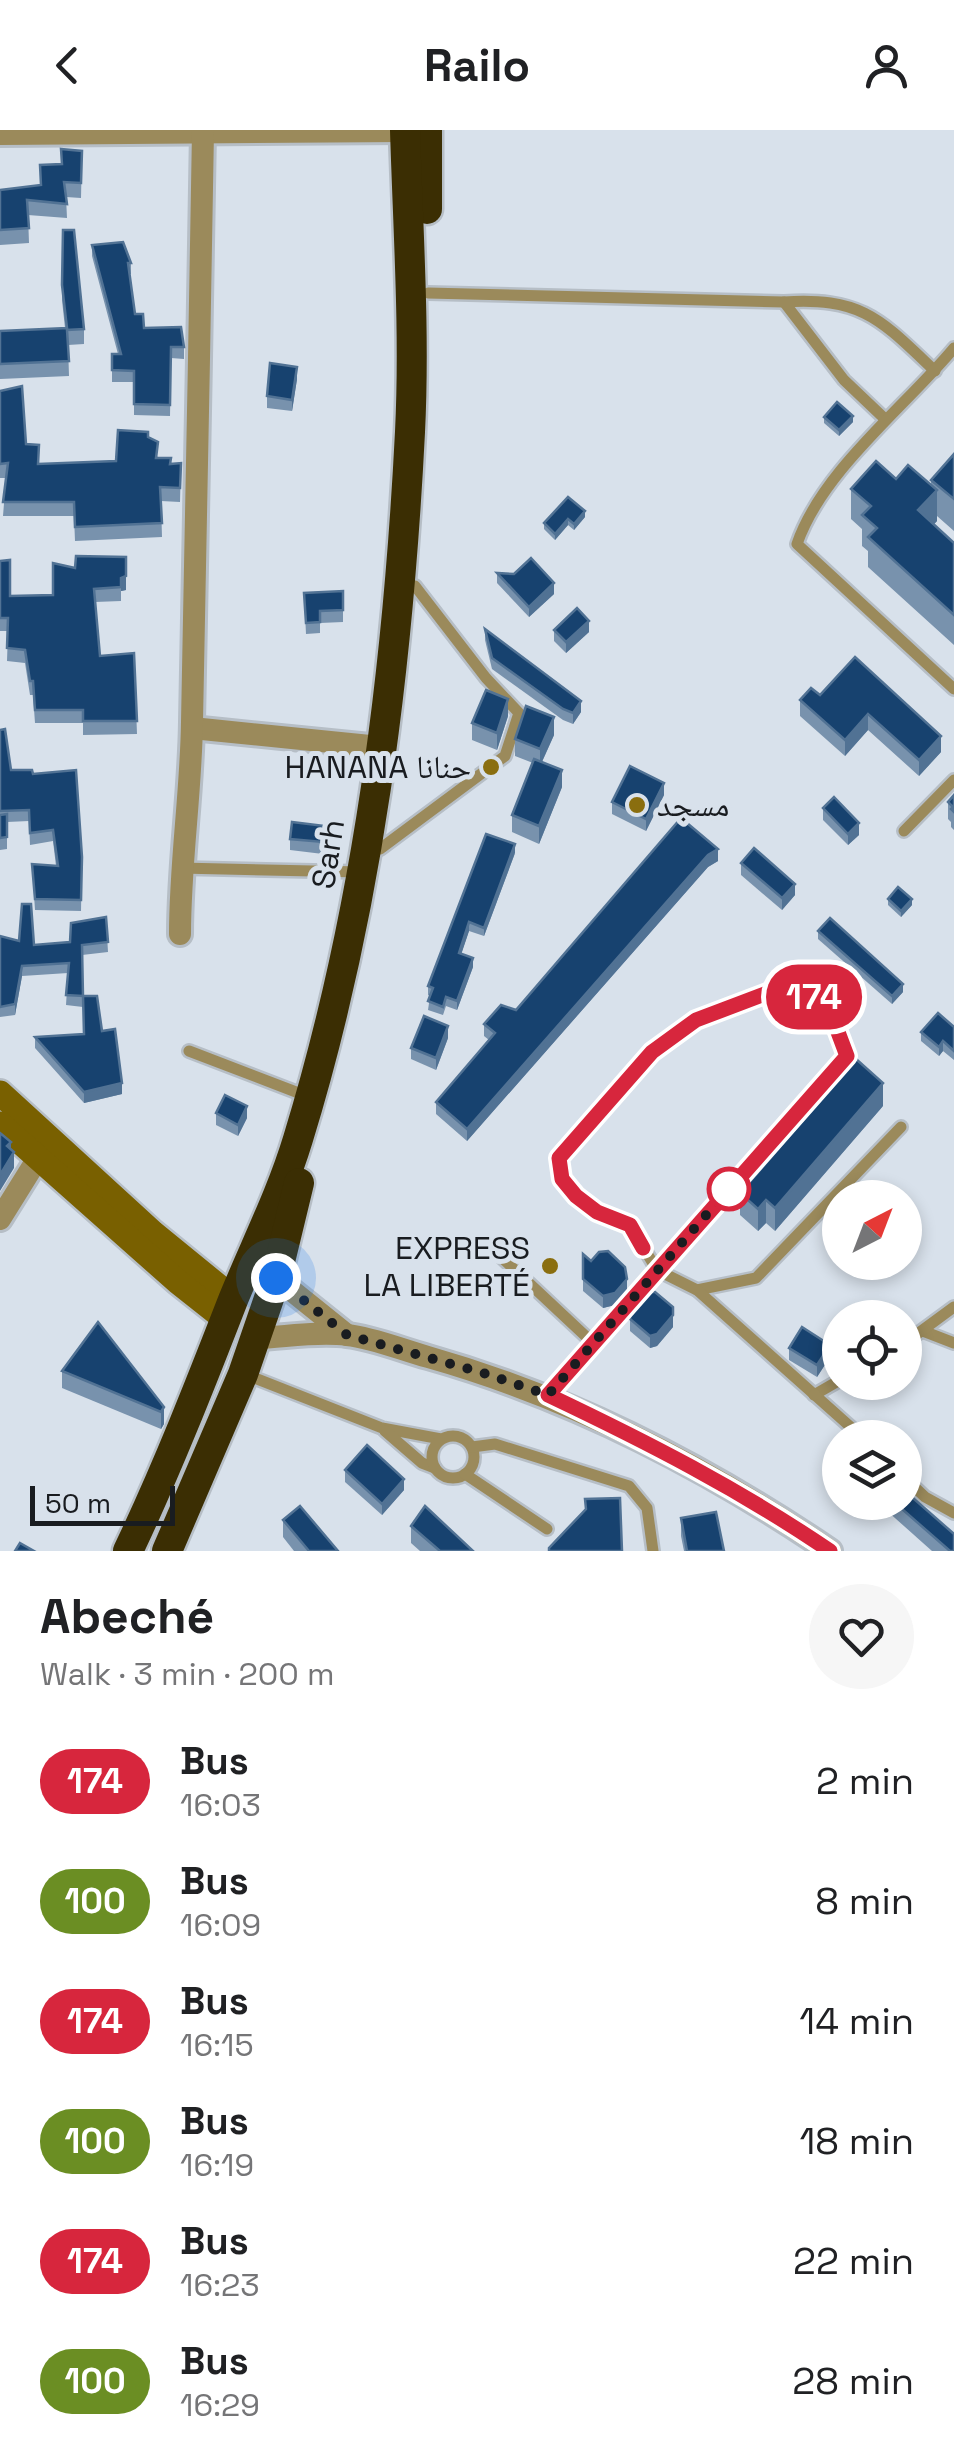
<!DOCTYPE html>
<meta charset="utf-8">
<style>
:root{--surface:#fff;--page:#f6f6f6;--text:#202124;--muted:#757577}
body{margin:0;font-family:"Space Grotesk","Noto Naskh Arabic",sans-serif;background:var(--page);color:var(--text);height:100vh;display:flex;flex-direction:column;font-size:38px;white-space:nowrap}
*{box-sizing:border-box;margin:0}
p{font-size:32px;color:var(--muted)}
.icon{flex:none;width:55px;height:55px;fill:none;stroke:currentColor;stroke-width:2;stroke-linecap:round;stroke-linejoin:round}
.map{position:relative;height:1421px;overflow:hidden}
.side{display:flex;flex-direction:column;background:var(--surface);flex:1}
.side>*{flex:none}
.badge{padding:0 20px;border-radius:32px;font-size:35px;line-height:65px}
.needle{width:65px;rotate:42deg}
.controls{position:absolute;left:822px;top:1050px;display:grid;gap:20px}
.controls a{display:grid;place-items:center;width:100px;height:100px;border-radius:50%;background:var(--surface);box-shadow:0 5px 15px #0003;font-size:50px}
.scale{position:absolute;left:30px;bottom:25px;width:145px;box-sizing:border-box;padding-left:10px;border:5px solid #191c20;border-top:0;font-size:28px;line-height:35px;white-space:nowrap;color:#191c20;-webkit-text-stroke:8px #d8e1eb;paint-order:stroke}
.you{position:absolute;width:50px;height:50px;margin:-25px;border:8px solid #fff;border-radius:50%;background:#1a73e8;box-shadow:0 0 0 15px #1a73e833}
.map>.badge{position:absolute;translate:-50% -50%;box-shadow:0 0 0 5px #fff}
.round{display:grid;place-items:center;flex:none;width:105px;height:105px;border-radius:52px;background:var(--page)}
.head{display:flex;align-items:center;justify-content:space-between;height:170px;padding:0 40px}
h1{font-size:48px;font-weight:700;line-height:75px}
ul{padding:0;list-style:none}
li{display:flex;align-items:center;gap:30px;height:120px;padding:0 40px}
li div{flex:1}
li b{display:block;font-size:38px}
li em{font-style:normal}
li .badge{min-width:110px;font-weight:700;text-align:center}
header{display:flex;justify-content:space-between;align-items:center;height:130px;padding:0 40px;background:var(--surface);font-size:45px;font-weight:700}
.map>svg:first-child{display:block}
</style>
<header><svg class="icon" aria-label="back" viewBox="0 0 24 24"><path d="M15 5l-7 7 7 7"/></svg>Railo<svg class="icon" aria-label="person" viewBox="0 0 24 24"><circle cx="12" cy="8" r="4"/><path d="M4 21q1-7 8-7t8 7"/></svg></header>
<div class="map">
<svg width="954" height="1421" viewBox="0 0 954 1421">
<rect width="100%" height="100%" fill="#d8e1eb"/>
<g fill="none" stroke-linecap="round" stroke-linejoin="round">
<g stroke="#b6bec6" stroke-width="16">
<g id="lane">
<path d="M428 163 784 172C863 167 881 190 935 241"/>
<polyline points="784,172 844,250 885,289"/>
<path d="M954 218C905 277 822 341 797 414L954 559"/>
<polyline points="904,701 954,650"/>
<polyline points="380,719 505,626 519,583 486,548 415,456"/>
<polyline points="180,738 361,742"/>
<polyline points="189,921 309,967"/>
<polyline points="499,1125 594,1214"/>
<polyline points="697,1160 756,1148 901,997"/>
<polyline points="923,1201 954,1213"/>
<polyline points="905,1213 954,1177"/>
<polyline points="247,1245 382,1298 441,1309"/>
<polyline points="548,1265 847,925 832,886 807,859 786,856 696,890 652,922 559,1029 562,1049 575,1066 597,1082 630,1095 657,1140 697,1160 863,1308"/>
<polyline points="814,1265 840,1250"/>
<polyline points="385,1301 422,1333 435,1338"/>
<circle cx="453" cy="1327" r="21"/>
<polyline points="472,1317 495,1314 629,1356 647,1378 653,1421"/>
<polyline points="465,1344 547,1399"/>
<polyline points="905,1348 925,1367 954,1383"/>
</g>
</g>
<g stroke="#b6bec6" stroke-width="28">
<g id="street">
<polyline points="0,4 405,1"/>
<polyline points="192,598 380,617"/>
<path d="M180 804C180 733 191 664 192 592 197 395 199 198 203 1"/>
<polyline points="0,1089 38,1028"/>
<polyline points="276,1148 347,1205"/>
<path d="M256 1208C285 1207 318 1201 347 1205 374 1208 402 1220 428 1227 573 1268 706 1337 830 1421"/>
</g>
</g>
<g stroke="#b6bec6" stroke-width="30">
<g id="secondary">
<polyline points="0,963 153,1103 234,1169"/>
<polyline points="0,994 178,1152 226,1190"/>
</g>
</g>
<g stroke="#b6bec6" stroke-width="35">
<g id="highway">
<polyline points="427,0 427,79"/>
<path d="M128 1421C167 1339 200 1255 233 1170 255 1116 281 1065 298 1009 368 781 398 539 410 302 415 202 408 100 405 0"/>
<polyline points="167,1421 243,1244 276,1148 299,1053"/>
</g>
</g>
<use href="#lane" stroke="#9b8a5b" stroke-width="11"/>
<use href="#street" stroke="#9b8a5b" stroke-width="22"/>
<use href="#secondary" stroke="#796000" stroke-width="25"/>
<use href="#highway" stroke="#3b2e03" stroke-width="30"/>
</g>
<g fill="#7892ad">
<polygon points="61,19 82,21 81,68 66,67 67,88 28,85 29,113 0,115 0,60 40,55 40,35 61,34"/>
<polygon points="63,100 84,199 84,214 68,215 69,246 0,249 0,201 65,198 62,170"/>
<polygon points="92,115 131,133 131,144 129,144 135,184 144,198 184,217 184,229 171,228 170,286 134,285 134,252 112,252 112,224 118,224 92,126"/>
<polygon points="297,249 292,281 267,278 267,266"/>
<polygon points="0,261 26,314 39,334 116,331 148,307 158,328 171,334 181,333 180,372 161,371 162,407 75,411 74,386 3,386 6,348 0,348"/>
<polygon points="824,287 853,292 839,306 824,293"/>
<polygon points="954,324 954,401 937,386 937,391 934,394 954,413 954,515 868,437 868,421 862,416 862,399 851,389 851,359 896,349 931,356 931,350"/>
<polygon points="585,387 574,400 568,395 555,410 544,399 544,393"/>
<polygon points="0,431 10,466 53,465 53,433 126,460 121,461 121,471 95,472 100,526 134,523 137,604 83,605 83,593 35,593 33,565 30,565 25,533 7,531 8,501 0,501"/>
<polygon points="497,443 514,444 554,464 529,487 497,453"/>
<polygon points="343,461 343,492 320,493 320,503 306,504 304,463"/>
<polygon points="485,499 581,582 573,594 563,590 492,539 485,510"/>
<polygon points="554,500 589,502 566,523 554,511"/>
<polygon points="855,527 941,622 919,646 868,600 845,626 800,586 800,570 820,565"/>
<polygon points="508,586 497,620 472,610 472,593"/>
<polygon points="0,600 11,640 33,644 82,727 81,781 35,780 32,734 56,736 53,711 30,715 29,691 7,692 7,719 0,720"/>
<polygon points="554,605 542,632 562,657 539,714 512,702 512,685 533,633 515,626 515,609"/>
<polygon points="664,665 646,701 612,684 612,672"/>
<polygon points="954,665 954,700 951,697 951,692 948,689 948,672"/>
<polygon points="823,678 859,705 848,715 823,690"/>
<polygon points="681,688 718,731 708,737 467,1011 436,984 436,972 489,910 484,906 484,894 516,880"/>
<polygon points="325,708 323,724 290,720 290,709"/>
<polygon points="515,723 484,806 469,801 461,824 473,837 457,880 446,876 443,885 428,880 430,866 428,865 428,856"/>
<polygon points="741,733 795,765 782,780 741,745"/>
<polygon points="888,769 912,775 901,787 888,775"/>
<polygon points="106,787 108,822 82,825 83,866 102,901 122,964 84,973 35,918 35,907 84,904 83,877 66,875 68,843 22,846 15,885 0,887 0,806 34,815 70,812"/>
<polygon points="818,801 903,862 892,874 818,809"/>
<polygon points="954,897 954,930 943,921 939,926 921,911 921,902"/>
<polygon points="448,908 436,940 411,929 411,918"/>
<polygon points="883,976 775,1101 766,1093 758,1101 740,1085 740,1063"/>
<polygon points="216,983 247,988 238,1006 216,995"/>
<polygon points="583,1124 627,1161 615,1175 603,1178 583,1161"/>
<polygon points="630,1174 673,1197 657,1216 650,1218 630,1201"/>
<polygon points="789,1218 830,1227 817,1247 789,1230"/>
<polygon points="62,1241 164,1277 164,1294 161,1299 62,1258"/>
<polygon points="840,1312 840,1340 834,1334 834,1319"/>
<polygon points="345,1340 404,1360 382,1385 345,1352"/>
<polygon points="877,1372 905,1372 954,1421 932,1421"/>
<polygon points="681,1388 724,1421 684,1421 681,1406"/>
<polygon points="283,1390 338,1421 294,1421 283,1407"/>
<polygon points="411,1396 473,1421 420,1421 411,1413"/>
</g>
<g fill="#517294">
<polygon points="297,237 297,249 292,281 292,270"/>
<polygon points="853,286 853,292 839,306 839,300"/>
<polygon points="937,360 937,391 918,411 918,380"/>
<polygon points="585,381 585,387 574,400 574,394"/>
<polygon points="568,389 568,395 555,410 555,404"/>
<polygon points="126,446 126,460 121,461 121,471 121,448"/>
<polygon points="554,453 554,464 529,487 529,477"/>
<polygon points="589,491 589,502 566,523 566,512"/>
<polygon points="508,569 508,586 497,620 497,603"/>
<polygon points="581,571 581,582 573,594 573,583"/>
<polygon points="868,584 868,600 845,626 845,610"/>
<polygon points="554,587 554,605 540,636 540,619"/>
<polygon points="941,606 941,622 919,646 919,630"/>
<polygon points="562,640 562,657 539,714 539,696"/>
<polygon points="664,653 664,665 646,701 646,689"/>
<polygon points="859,693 859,705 848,715 848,704"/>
<polygon points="515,714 515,723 484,806 484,798"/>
<polygon points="718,719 718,731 708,737 467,1011 467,999 708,725"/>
<polygon points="795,754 795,765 782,780 782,768"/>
<polygon points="912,769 912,775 901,787 901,781"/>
<polygon points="469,792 469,801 459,831 459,823"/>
<polygon points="473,828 473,837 457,880 457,871"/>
<polygon points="22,836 22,846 15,885 15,874"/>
<polygon points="903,854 903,862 892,874 892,866"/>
<polygon points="448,896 448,908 436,940 436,928"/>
<polygon points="943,911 943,921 939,926 939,917"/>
<polygon points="122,953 122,964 84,973 84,962"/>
<polygon points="883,953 883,976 775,1101 775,1078"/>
<polygon points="247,976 247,988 238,1006 238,995"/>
<polygon points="11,1012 11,1028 14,1022 14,1038 0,1061 0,1045 7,1016"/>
<polygon points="766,1070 766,1093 758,1101 758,1079"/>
<polygon points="627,1149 627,1161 615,1175 603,1178 603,1166"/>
<polygon points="673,1185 673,1197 657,1216 650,1218 650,1206"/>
<polygon points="830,1215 830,1227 817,1247 817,1235"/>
<polygon points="164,1277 164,1294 161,1299 161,1282"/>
<polygon points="404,1349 404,1360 382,1385 382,1374"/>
</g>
<g fill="#17426f" stroke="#517294" stroke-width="2.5">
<polygon points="61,19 82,21 81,53 64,52 67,74 27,70 29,98 0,100 0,60 41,55 40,35 62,34"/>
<polygon points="63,100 74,100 84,199 67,200 69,231 0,234 0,201 67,198 62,155"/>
<polygon points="123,112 131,133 128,133 135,184 143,184 144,198 181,197 184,217 171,217 170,275 134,274 134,241 112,240 112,224 121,224 92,115"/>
<polygon points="270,233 297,237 292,270 267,266"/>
<polygon points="22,256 26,314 39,315 38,334 116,331 118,300 148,302 148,307 158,312 156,328 171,328 170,334 181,333 180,358 160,357 162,393 75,397 74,372 3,372 8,333 0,334 0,261"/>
<polygon points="837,272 853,286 839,300 824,287"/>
<polygon points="954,324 954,369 931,350"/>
<polygon points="876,331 896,349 908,335 937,360 918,380 954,413 954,485 868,407 877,398 862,385 871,376 851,359"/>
<polygon points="568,367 585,381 574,394 568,389 555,404 544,393"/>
<polygon points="76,426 126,427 126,446 121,448 121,457 94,459 100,526 134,523 137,591 83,591 83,580 35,580 33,551 30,551 25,520 7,518 8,488 0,488 0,431 10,430 10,466 53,465 53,433 75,438"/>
<polygon points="531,428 554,453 529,477 497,443 514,444"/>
<polygon points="343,461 343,480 320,481 320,492 306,493 304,463"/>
<polygon points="577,478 589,491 566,512 554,500"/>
<polygon points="485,499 581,571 573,583 563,579 492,528"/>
<polygon points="855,527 941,606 919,630 868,584 845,610 800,570 811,558 820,565"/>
<polygon points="486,560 508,569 497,603 472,593"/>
<polygon points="526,576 554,587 540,619 515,609"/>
<polygon points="5,599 11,640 32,640 33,644 76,640 82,727 81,770 35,769 32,734 58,736 53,700 30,703 29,680 0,681 0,600"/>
<polygon points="534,629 562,640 539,696 512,685"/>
<polygon points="630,636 664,653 646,689 612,672"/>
<polygon points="954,665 954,682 951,679 953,677 948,672"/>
<polygon points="834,667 859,693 848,704 823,678"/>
<polygon points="7,684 7,707 0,708 0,685"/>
<polygon points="681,688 718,719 708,725 467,999 436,972 495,903 484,894 501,875 516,880"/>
<polygon points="292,692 325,696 323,712 290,709"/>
<polygon points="486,704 515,714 484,798 469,792 459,823 473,828 457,871 446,867 443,877 428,871 433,858 428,856"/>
<polygon points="754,718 795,754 782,768 741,733"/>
<polygon points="898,757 912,769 901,781 888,769"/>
<polygon points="22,774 31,774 34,815 70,812 71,793 106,787 108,812 82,815 83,866 66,865 69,833 22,836 15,874 0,877 0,806 19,811"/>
<polygon points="830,788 903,854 892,866 818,801"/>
<polygon points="83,866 97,866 102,901 115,899 122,953 84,962 35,907 84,904"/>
<polygon points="938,883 954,897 954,921 943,911 939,917 921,902"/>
<polygon points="424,886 448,896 436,928 411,918"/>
<polygon points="856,929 883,953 775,1078 766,1070 758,1079 740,1063"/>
<polygon points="225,965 247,976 238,995 216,983"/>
<polygon points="0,1003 11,1012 7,1016 14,1022 0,1045"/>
<polygon points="608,1121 625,1137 627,1149 615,1163 603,1166 583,1149 583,1124 591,1131 599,1122"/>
<polygon points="641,1162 655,1162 673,1177 673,1185 657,1204 650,1206 630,1189 630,1174"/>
<polygon points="98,1192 164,1277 161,1282 62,1241"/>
<polygon points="802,1197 830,1215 817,1235 789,1218"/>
<polygon points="840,1312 840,1325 834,1319"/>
<polygon points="367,1315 404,1349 382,1374 345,1340"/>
<polygon points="905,1361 954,1404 954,1421 950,1421 894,1372 905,1372"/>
<polygon points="620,1368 622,1421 549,1421 549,1418 586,1379 585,1369"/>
<polygon points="300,1376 338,1421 309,1421 283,1390"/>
<polygon points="425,1376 473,1421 440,1421 411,1396"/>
<polygon points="716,1382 724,1421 687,1421 681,1388"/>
<polygon points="20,1413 34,1421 15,1421"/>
</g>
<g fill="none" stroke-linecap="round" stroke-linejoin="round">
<g stroke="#fff" stroke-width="22">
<path id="line" d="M643 1118 630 1095 597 1082 576 1066 562 1049 559 1028 652 922 696 890 786 856 807 859 832 886 847 926 548 1265C647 1312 739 1359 830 1421"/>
</g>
<use href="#line" stroke="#d7263d" stroke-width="15"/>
<polyline stroke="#191c20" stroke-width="10" stroke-dasharray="0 18" points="276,1148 347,1205 480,1242 548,1265 729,1059"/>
</g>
<g fill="#8a6e0f" stroke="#d8e1eb" stroke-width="4">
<circle cx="491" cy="637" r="10"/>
<circle cx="637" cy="675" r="10"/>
<circle cx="550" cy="1136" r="10"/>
</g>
<circle fill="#fff" stroke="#d7263d" stroke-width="5" cx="729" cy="1059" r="20"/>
<g text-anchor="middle" stroke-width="10" stroke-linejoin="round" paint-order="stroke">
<g font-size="32" fill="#191c20" stroke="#d8e1eb" text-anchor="end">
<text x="471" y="648">HANANA حنانا</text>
<text x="657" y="686" text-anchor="start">مسجد</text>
<text x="530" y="1129">EXPRESS<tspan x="530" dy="37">LA LIBERTÉ</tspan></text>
</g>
<g font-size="32" fill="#191c20" stroke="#d8e1eb">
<text transform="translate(328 724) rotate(-81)" y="11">Sarh</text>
</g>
</g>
</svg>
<div class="controls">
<a><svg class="needle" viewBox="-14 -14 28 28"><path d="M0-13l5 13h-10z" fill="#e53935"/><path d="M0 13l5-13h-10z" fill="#757577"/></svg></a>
<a><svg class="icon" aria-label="locate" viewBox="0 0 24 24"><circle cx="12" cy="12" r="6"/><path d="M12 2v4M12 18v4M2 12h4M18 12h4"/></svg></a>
<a><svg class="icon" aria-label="layers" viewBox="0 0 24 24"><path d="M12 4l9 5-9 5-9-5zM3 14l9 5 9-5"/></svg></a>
</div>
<div class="scale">50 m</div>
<div class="you" style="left:276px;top:1148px"></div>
<b class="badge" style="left:814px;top:867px;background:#d7263d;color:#fff">174</b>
</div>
<section class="side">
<div class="head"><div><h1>Abeché</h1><p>Walk · 3 min · 200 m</p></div><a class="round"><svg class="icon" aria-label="heart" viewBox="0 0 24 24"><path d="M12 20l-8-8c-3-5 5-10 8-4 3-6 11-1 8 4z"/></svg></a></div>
<ul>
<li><span class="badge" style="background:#d7263d;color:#fff">174</span><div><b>Bus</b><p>16:03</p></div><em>2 min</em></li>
<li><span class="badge" style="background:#6b8e23;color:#fff">100</span><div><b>Bus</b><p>16:09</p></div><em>8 min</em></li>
<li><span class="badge" style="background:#d7263d;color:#fff">174</span><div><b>Bus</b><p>16:15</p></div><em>14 min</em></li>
<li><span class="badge" style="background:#6b8e23;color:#fff">100</span><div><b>Bus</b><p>16:19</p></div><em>18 min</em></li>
<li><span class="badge" style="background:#d7263d;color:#fff">174</span><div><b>Bus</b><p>16:23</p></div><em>22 min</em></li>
<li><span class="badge" style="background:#6b8e23;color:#fff">100</span><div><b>Bus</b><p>16:29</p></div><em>28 min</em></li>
</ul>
</section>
